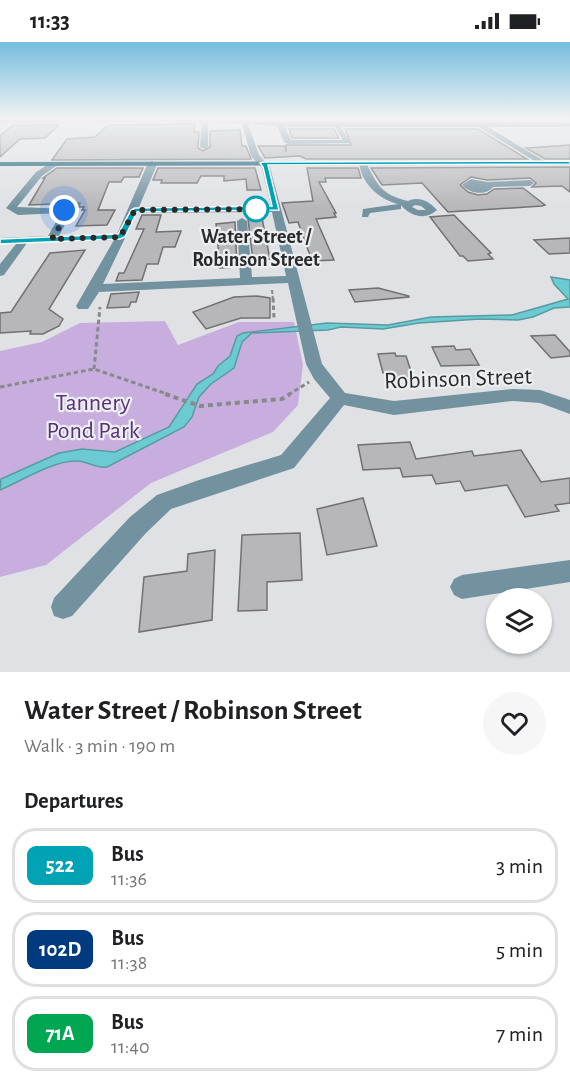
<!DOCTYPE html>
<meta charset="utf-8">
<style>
:root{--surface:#fff;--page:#f6f6f6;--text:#202124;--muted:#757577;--line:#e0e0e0}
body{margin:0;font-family:"Alegreya Sans",sans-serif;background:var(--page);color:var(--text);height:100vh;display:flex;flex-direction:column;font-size:22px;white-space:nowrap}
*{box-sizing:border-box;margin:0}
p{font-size:20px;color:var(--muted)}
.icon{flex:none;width:33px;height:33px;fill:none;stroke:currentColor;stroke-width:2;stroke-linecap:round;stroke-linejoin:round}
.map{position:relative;height:630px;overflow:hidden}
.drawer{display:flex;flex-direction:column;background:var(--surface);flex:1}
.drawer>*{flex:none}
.badge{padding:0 12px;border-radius:9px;font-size:21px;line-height:39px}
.controls{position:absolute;left:486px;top:546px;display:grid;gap:12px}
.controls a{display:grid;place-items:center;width:66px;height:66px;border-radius:50%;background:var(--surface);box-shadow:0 2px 4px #0004;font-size:30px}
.you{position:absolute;width:30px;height:30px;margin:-15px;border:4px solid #fff;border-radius:50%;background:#1a73e8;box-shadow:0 0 0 9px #1a73e833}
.map>.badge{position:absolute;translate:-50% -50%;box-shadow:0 0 0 3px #fff}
h2{padding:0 24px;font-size:22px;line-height:54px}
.round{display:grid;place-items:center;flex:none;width:63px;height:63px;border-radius:32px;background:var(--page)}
.head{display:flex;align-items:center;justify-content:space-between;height:102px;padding:0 24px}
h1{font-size:28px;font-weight:700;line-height:45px}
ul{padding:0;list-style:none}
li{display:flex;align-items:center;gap:18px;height:75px;margin:0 12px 9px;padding:0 12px;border:3px solid var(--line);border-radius:24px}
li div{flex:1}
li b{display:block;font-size:22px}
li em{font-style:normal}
li .badge{min-width:66px;font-weight:700;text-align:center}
.status{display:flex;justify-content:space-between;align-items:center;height:42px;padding:0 30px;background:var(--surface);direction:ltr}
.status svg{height:16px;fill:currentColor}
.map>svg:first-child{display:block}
</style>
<div class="status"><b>11:33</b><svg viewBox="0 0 49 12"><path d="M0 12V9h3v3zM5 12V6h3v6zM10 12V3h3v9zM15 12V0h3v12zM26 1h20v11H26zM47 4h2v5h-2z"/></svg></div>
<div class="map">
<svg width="570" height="630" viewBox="0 0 570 630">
<rect width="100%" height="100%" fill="#dfe1e4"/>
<polygon fill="#c8aede" points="165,279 178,303 239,280 294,280 303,323 298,363 273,390 151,441 46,523 0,535 0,309 42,300 80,281"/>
<path fill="#6ccbd2" stroke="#589ba0" stroke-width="1.5" d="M551 235 570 238V265L554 266 533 275 518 278 480 277 419 281 383 287 341 285 328 288 252 291 242 300 234 326 211 342 199 355 192 375 184 385 107 425C96 427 86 418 75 419 53 419 21 439 0 448L1 437 59 411 82 407 115 410 169 385 197 342 213 332 218 324 230 314 237 294 243 291 327 281 388 283 431 275 512 273 568 257 554 242Z"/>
<g fill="#b7b7ba" stroke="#717174" stroke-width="1.5">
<polygon points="195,82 194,90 199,90 198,106 203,109 210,105 210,89 240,88 242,104 246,104 251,117 52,118 67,97 95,95 108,83"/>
<polygon points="13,83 59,83 45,96 20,97 0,115 0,94"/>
<polygon points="289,87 334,87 339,96 292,96"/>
<polygon points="345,87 478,87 527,117 306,117 300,114 265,116 258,104 285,104 286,110 286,103 351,103"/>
<polygon points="570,103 570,117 545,117 526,106"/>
<polygon points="570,125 570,150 562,144 532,145 536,141 530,136 487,138 471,135 460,143 468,150 478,153 487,152 494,147 523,146 545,163 542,164 448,170 422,141 382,143 371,126"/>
<polygon points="57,126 143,126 139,135 124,135 121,140 109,140 98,168 115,168 107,183 76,184 85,168 82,168 84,165 78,165 80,161 29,163 45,136 43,136"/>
<polygon points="158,126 255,126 261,148 247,148 246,137 224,139 224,134 201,134 197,141 161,141 162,138 153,138"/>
<polygon points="307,126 358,126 361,136 325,136 326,140 319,140 336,171 334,171 336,175 316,177 334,218 312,219 298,180 289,181 282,161 313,159"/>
<polygon points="142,173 161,173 156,190 181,189 175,205 163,205 158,222 147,222 142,238 116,239 119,231 124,231 144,187 136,187"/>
<polygon points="454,173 491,211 488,212 493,217 468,219 463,214 460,214 430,175"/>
<polygon points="262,176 270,217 253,219 248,177"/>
<polygon points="235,180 237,225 220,226 216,182"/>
<polygon points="570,196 570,211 549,212 534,198"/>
<polygon points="85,208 49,267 63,277 59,284 43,292 30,292 31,289 0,291 0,271 11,270 50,211"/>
<polygon points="378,246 409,254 409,255 355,260 349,248"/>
<polygon points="139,250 136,260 131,260 129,265 107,266 111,252"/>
<polygon points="257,254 270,256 270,276 241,276 206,287 193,270 234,255"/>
<polygon points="555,293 570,310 570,314 551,316 531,294"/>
<polygon points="454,304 456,308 470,307 479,323 441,324 432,305"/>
<polygon points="395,311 396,314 406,314 413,335 395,335 394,331 383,331 378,312"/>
<polygon points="410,400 416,417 472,409 474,414 521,408 541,440 570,436 570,461 555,463 559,469 525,475 507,443 465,449 460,439 436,442 432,433 403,435 400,426 363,428 358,403"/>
<polygon points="363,456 377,504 327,513 317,467"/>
<polygon points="300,491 302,538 267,540 267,568 238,569 242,493"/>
<polygon points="215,508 212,578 139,590 144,535 187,529 188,512"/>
</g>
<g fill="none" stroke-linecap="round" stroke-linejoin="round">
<polyline stroke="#88898b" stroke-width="2" stroke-dasharray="4 2" stroke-linecap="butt" points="272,248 273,258"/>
<g stroke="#88898b" stroke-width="3" stroke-dasharray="4.5 3" stroke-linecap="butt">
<polyline points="273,256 274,276"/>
<polyline points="94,327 100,265"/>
<polyline points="0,345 94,327 170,353"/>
<polyline points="288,353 309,340"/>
</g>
<polyline stroke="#88898b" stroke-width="4" stroke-dasharray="5 4" stroke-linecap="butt" points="165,352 200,364 282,357 290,352"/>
<g fill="#7392a0" fill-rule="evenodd">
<path d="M0 77 570 81V85H488L544 119 545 121 541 123 479 85H341L350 101 288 102 284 100 277 84 248 82 259 113 270 125 322 322 345 351 394 359 513 347 540 348 570 358V372L540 361 513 359 394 373 344 363 294 426 171 467 146 491 72 574 63 577 54 574 51 565 54 556 130 475 157 453 199 438 281 413 330 356 314 337 306 322 288 241 99 250 88 267H78L76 264 114 198 27 201 4 233 0 234V222L16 202H0V196L48 194 61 171 18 173 6 166 36 130 52 120 59 122 42 134 17 165 70 167 72 169 59 194 117 192 148 121 152 119 156 121V125L139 165 271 164 262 126 251 114 242 81 208 80V105L204 107 200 105 202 80 0 81ZM285 85H335L343 98H291ZM272 170 286 234 252 235 247 179 242 176 237 179 240 236 103 242 137 171Z"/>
<path d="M359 119H365C378 143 380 152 408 159 419 154 429 159 437 168 425 179 410 174 401 163V167L370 171 368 175H362L363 167 398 162C378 157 360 140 359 119ZM415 163 421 164 426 168H418L412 165Z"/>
<path d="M471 137 487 140 530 138 534 141 530 144 493 145C486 154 470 152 462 143Z"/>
<polygon points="570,518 570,540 462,557 454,553 450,545 454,537 462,533"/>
</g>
<polygon fill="#055069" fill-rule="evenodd" points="570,119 570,123 0,124 0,120"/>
</g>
<linearGradient id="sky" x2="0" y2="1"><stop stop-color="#76bddf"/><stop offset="0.46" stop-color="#f1f2f3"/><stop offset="1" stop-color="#f1f2f3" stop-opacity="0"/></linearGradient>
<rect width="570" height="166" fill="url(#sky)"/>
<polygon fill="#00a3b4" stroke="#fff" stroke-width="1.5" points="570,119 570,122 268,123 279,168 137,170 125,195 120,197 0,202 0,197 118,192 131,168 135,166 272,164 263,125 260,121 263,120"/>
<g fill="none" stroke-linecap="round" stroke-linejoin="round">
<polyline stroke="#2a2a2b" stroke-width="6" stroke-dasharray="0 10.8" points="64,168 67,172 52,197 120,195 135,168 256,167"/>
</g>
<circle fill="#fff" stroke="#00a3b4" stroke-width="3" cx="256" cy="167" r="12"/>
<g text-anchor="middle" stroke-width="4.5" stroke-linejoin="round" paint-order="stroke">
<g font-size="20" font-weight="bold" fill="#2a2a2b" stroke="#eceff2">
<text x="256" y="201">Water Street /<tspan x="256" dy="23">Robinson Street</tspan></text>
</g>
<g font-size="24" fill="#2a2a2b" stroke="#eceff2">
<text transform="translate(458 336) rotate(-2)" y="8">Robinson Street</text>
</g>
<g font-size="24" fill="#5a3177" stroke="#eceff2">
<text x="93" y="368">Tannery<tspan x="93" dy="28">Pond Park</tspan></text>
</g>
</g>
</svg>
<div class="controls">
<a><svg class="icon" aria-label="layers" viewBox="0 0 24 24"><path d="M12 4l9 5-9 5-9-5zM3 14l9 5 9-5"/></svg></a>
</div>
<div class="you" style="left:64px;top:168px"></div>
</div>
<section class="drawer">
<div class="head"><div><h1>Water Street / Robinson Street</h1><p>Walk · 3 min · 190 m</p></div><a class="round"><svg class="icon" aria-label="heart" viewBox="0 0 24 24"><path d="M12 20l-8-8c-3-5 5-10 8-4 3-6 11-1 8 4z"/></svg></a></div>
<h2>Departures</h2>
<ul>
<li><span class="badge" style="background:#00a3b4;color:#fff">522</span><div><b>Bus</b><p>11:36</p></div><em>3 min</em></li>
<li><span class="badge" style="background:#003b80;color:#fff">102D</span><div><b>Bus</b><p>11:38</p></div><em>5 min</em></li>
<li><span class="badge" style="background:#00a651;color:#fff">71A</span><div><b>Bus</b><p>11:40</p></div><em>7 min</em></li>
</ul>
</section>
